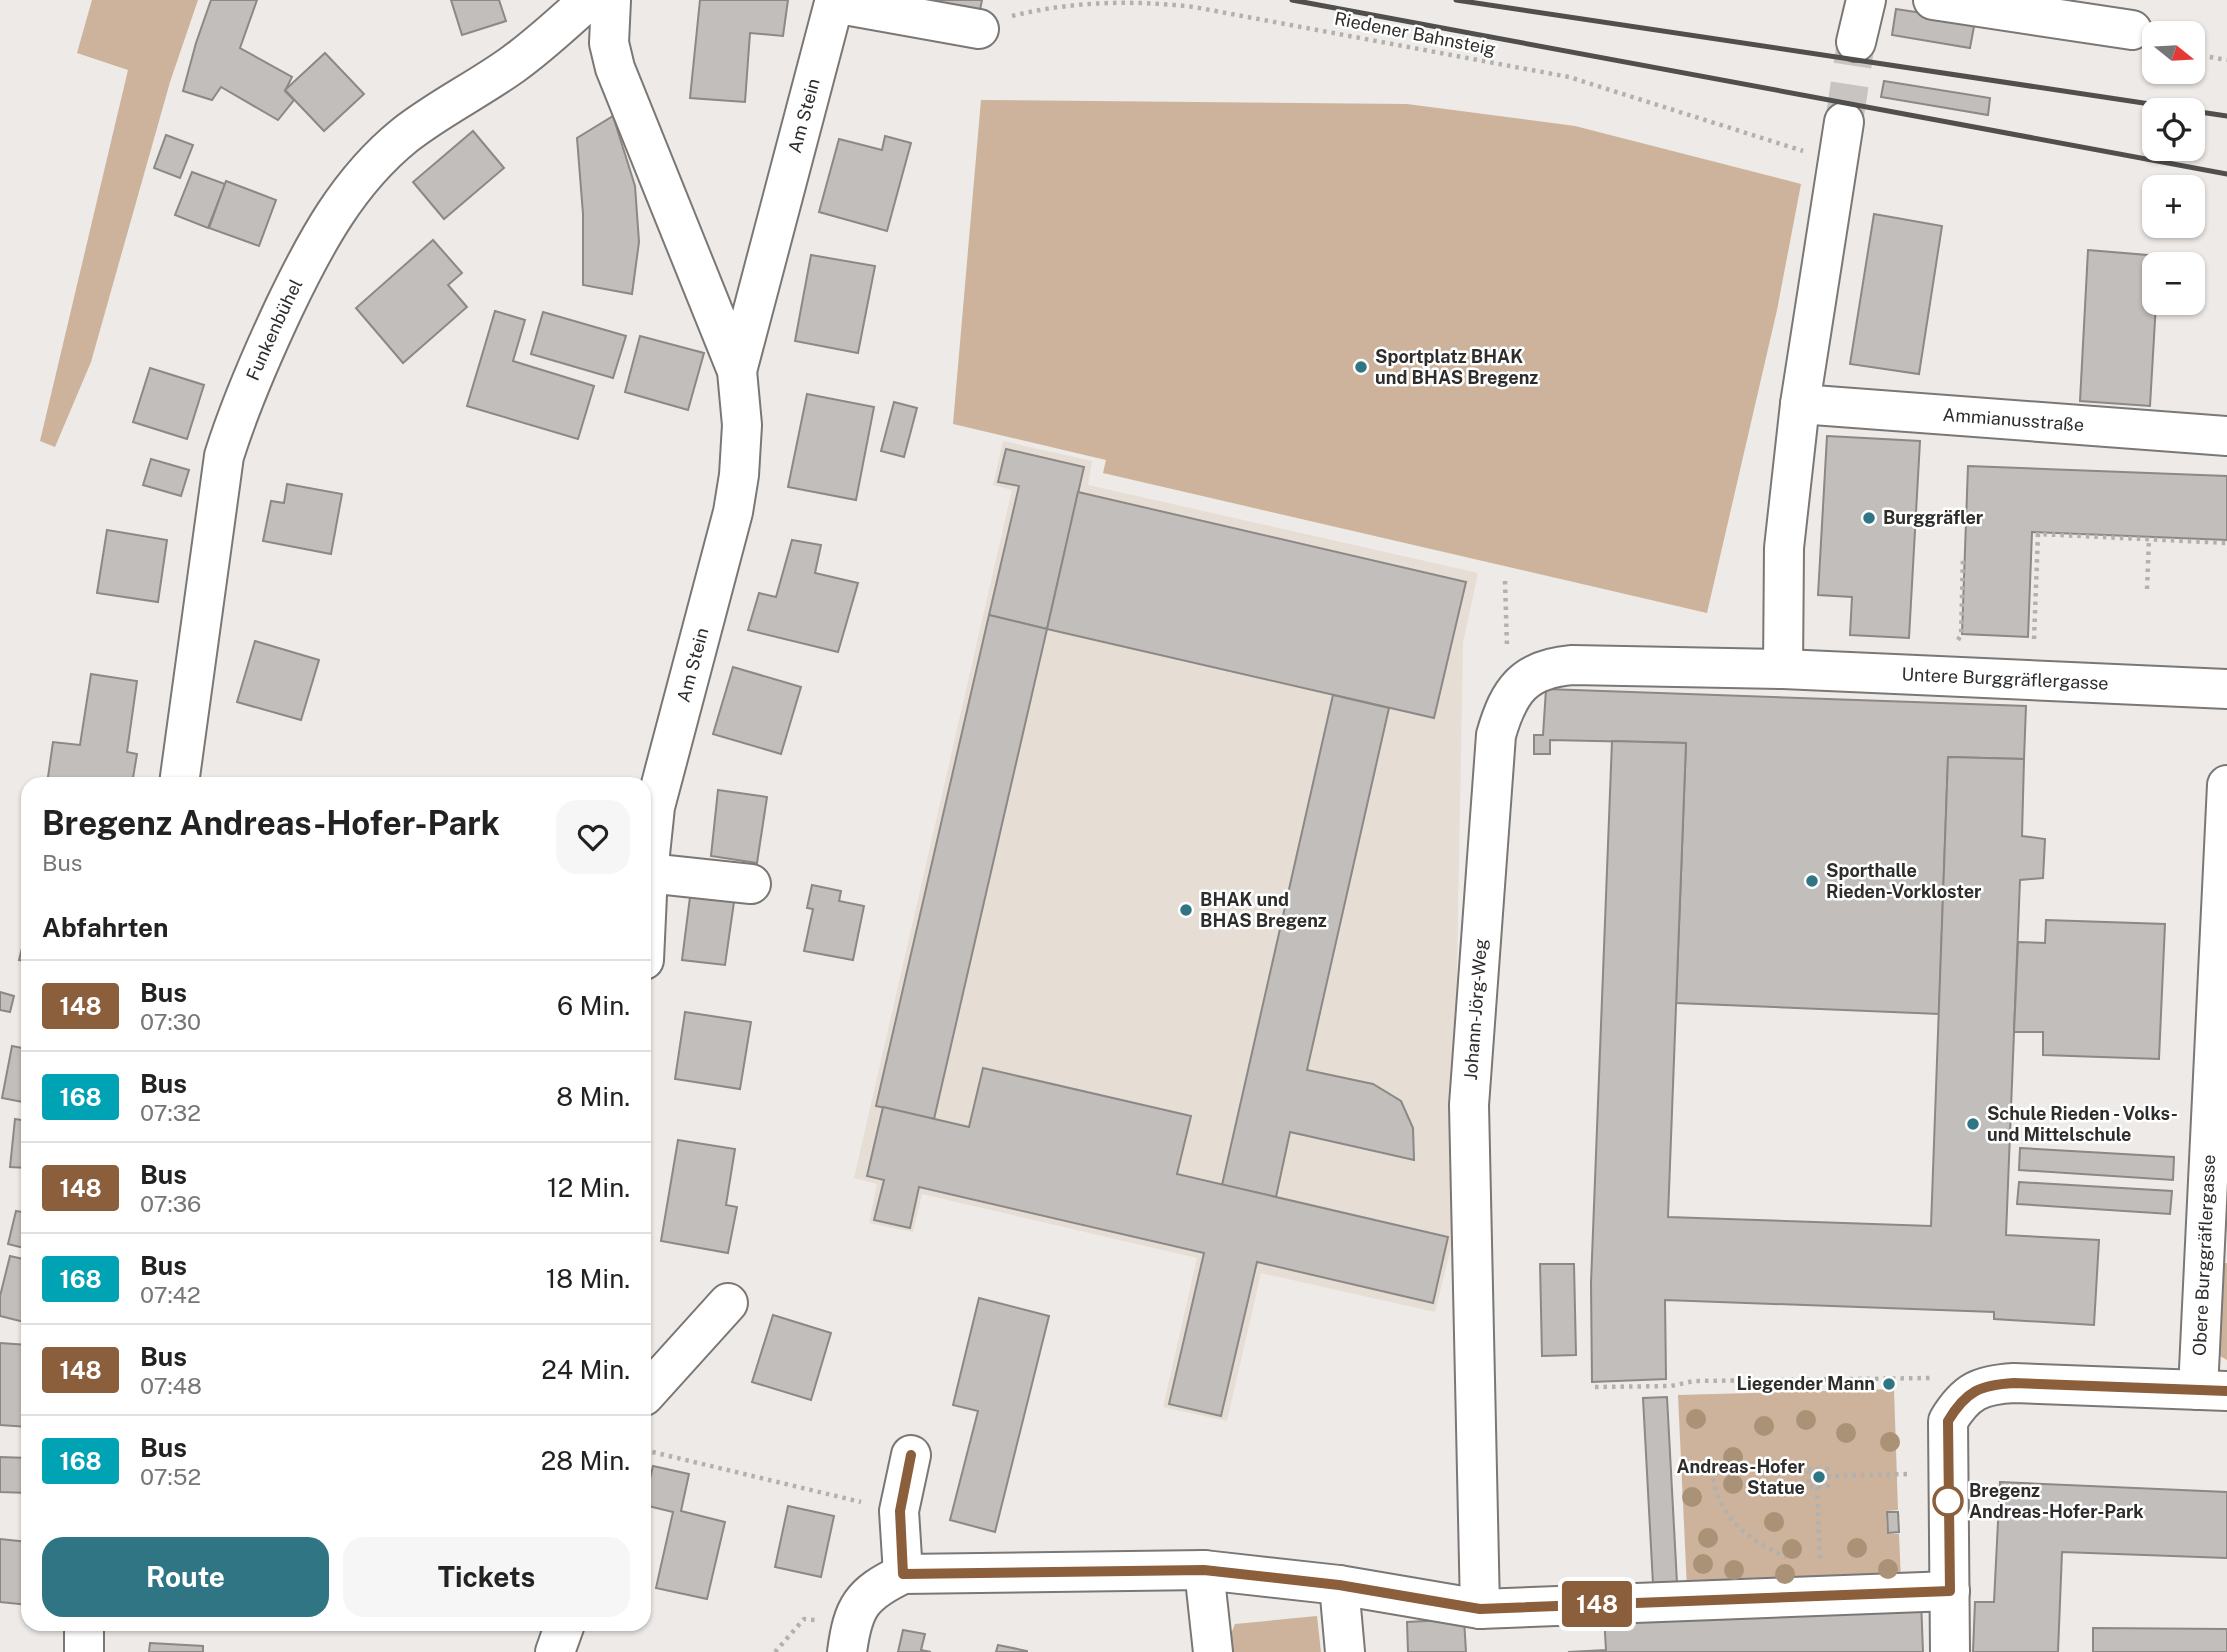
<!DOCTYPE html>
<html lang="de">
<meta charset="utf-8">
<style>
:root{--surface:#fff;--page:#f6f6f6;--text:#222;--muted:#767676;--line:#e0e0e0;--accent:#307583}
body{margin:0;font-family:"Public Sans",sans-serif;background:var(--page);color:var(--text);height:100vh;display:flex;flex-direction:column;font-size:26px;white-space:nowrap}
*{box-sizing:border-box;margin:0}
p{font-size:23px;color:var(--muted)}
.icon{flex:none;width:38px;height:38px;fill:none;stroke:currentColor;stroke-width:2;stroke-linecap:round;stroke-linejoin:round}
.map{position:relative;flex:1;overflow:hidden}
.panel{position:absolute;left:21px;top:777px;width:630px;height:854px;display:flex;flex-direction:column;background:var(--surface);border-radius:21px;box-shadow:0 2px 5px #0004}
.panel>*{flex:none}
.badge{padding:0 14px;border-radius:5px;font-size:24px;line-height:46px}
.needle{width:46px;rotate:108deg}
.tools{position:absolute;left:2142px;top:21px;display:grid;gap:14px}
.tools a{display:grid;place-items:center;width:63px;height:63px;border-radius:14px;background:var(--surface);box-shadow:0 2px 5px #0004;font-size:35px}
.map>.badge{position:absolute;translate:-50% -50%;box-shadow:0 0 0 4px #fff}
h2{padding:0 21px;font-size:26px;line-height:63px}
.round{display:grid;place-items:center;flex:none;width:74px;height:74px;border-radius:21px;background:var(--page)}
.head{display:flex;align-items:center;justify-content:space-between;height:119px;padding:0 21px}
h1{font-size:33px;font-weight:700;line-height:52px}
.cta{display:flex;gap:14px;margin-top:auto;padding:14px 21px}
.cta a{flex:1;height:80px;border-radius:21px;background:var(--accent);color:#fff;font-size:28px;font-weight:700;line-height:80px;text-align:center}
.cta a+a{background:var(--page);color:var(--text)}
ul{padding:0;list-style:none}
li{display:flex;align-items:center;gap:21px;height:91px;padding:0 21px;border-top:2px solid var(--line)}
li div{flex:1}
li b{display:block;font-size:26px}
li em{font-style:normal}
li .badge{min-width:77px;font-weight:700;text-align:center}
.map>svg:first-child{display:block}
</style>
<div class="map">
<svg width="2227" height="1652" viewBox="0 0 2227 1652">
<rect width="100%" height="100%" fill="#edeae7"/>
<polygon fill="#e6ddd5" points="1003,441 1092,461 1088,485 1478,573 1463,643 1452,1243 1435,1312 1261,1273 1227,1421 1163,1407 1197,1258 922,1194 913,1232 869,1223 877,1184 854,1178 1012,490 993,485"/>
<g fill="#cdb39b">
<polygon points="92,0 198,0 170,82 91,362 55,447 40,441 128,70 77,53"/>
<polygon points="981,100 1407,104 1575,126 1801,184 1777,310 1707,613 1103,473 1106,460 953,424"/>
<polygon points="2222,1263 2227,1263 2227,1360 2218,1355"/>
<polygon points="1894,1389 1898,1510 1886,1511 1887,1534 1899,1534 1901,1582 1687,1589 1678,1395"/>
<polygon points="1317,1616 1321,1652 1232,1652 1230,1636 1235,1624"/>
</g>
<g fill="#c1bebc" stroke="#8b8885" stroke-width="2">
<polygon points="211,0 257,0 240,48 292,77 285,91 294,100 278,120 221,87 212,100 183,91 196,43"/>
<polygon points="451,0 499,0 506,21 462,35"/>
<polygon points="700,0 788,0 783,36 750,33 745,102 690,98"/>
<polygon points="898,0 982,0 978,20"/>
<polygon points="1896,9 1975,21 1970,48 1892,35"/>
<polygon points="325,53 364,94 324,131 285,90"/>
<polygon points="1884,81 1990,98 1988,115 1881,97"/>
<polygon points="613,116 635,186 639,242 632,294 583,285 583,214 577,138"/>
<polygon points="473,131 504,168 444,219 413,182"/>
<polygon points="166,135 193,145 180,178 154,168"/>
<polygon points="885,136 911,143 887,231 819,212 839,139 882,150"/>
<polygon points="192,172 225,184 208,228 175,215"/>
<polygon points="226,181 276,200 259,246 209,228"/>
<polygon points="1874,214 1942,226 1919,374 1850,364"/>
<polygon points="433,240 462,273 448,285 467,307 403,363 356,308"/>
<polygon points="2088,250 2159,256 2158,264 2154,264 2156,303 2150,406 2080,401"/>
<polygon points="811,255 875,266 858,353 795,341"/>
<polygon points="495,311 525,320 513,361 594,386 578,439 467,406"/>
<polygon points="543,312 626,336 613,378 531,354"/>
<polygon points="640,336 704,353 688,410 625,392"/>
<polygon points="150,368 204,385 187,439 133,422"/>
<polygon points="807,394 874,407 856,500 788,487"/>
<polygon points="894,402 917,408 904,457 881,451"/>
<polygon points="1827,436 1920,441 1909,638 1850,635 1852,597 1818,595"/>
<polygon points="1006,449 1084,467 1047,629 989,615 1019,486 998,482"/>
<polygon points="151,459 189,470 181,496 143,485"/>
<polygon points="1968,466 2227,476 2227,540 2032,532 2028,637 1962,634"/>
<polygon points="287,484 342,494 331,554 263,541 271,501 284,503"/>
<polygon points="1078,492 1466,582 1434,718 1047,629"/>
<polygon points="107,530 167,540 158,602 97,593"/>
<polygon points="792,540 821,545 815,573 858,583 838,652 748,630 759,593 776,597"/>
<polygon points="989,615 1047,629 934,1119 876,1106"/>
<polygon points="255,641 319,660 301,720 237,702"/>
<polygon points="733,667 801,687 781,754 713,734"/>
<polygon points="91,674 137,681 127,752 137,754 132,784 47,784 53,742 80,745"/>
<polygon points="1546,689 2026,706 2024,759 1948,757 1939,1014 1676,1003 1686,743 1550,740 1550,754 1534,754 1534,735 1543,735"/>
<polygon points="1333,695 1389,708 1307,1070 1373,1084 1401,1101 1413,1128 1414,1160 1290,1132 1276,1197 1222,1185"/>
<polygon points="1612,741 1686,743 1668,1217 1931,1226 1948,757 2024,759 2022,836 2045,839 2043,878 2020,880 2006,1235 2099,1240 2094,1325 1994,1319 1994,1312 1665,1300 1666,1379 1592,1382 1591,1283"/>
<polygon points="718,790 767,797 757,863 711,856"/>
<polygon points="812,885 841,891 839,901 864,906 853,960 804,951 813,909 807,908"/>
<polygon points="691,889 735,895 725,965 682,960"/>
<polygon points="2046,920 2165,924 2159,1059 2043,1055 2043,1032 2014,1032 2018,942 2045,943"/>
<polygon points="28,924 28,962 19,960"/>
<polygon points="0,992 14,996 10,1012 0,1010"/>
<polygon points="685,1012 751,1022 740,1089 675,1079"/>
<polygon points="12,1046 28,1049 28,1103 2,1098"/>
<polygon points="983,1068 1191,1116 1177,1174 1448,1237 1433,1303 1257,1262 1221,1416 1169,1404 1204,1253 919,1187 910,1228 874,1220 884,1180 867,1176 883,1107 969,1127"/>
<polygon points="15,1119 28,1121 28,1168 10,1167"/>
<polygon points="678,1140 735,1149 726,1205 737,1207 728,1253 661,1241"/>
<polygon points="2020,1148 2174,1157 2173,1180 2019,1170"/>
<polygon points="2019,1182 2172,1191 2170,1214 2017,1204"/>
<polygon points="16,1211 28,1213 28,1249 8,1244"/>
<polygon points="10,1256 28,1260 28,1323 0,1316 0,1296"/>
<polygon points="1540,1264 1574,1264 1576,1355 1542,1356"/>
<polygon points="979,1298 1049,1316 995,1532 950,1520 978,1411 953,1405"/>
<polygon points="773,1315 831,1333 811,1400 752,1382"/>
<polygon points="0,1343 28,1345 28,1427 0,1425"/>
<polygon points="1667,1397 1677,1583 1653,1584 1643,1398"/>
<polygon points="0,1457 28,1458 28,1493 0,1492"/>
<polygon points="653,1466 689,1474 681,1511 725,1522 707,1599 656,1588 673,1512 644,1505"/>
<polygon points="2000,1482 2227,1492 2227,1558 2062,1552 2058,1652 1973,1652 1975,1602 1994,1602"/>
<polygon points="788,1506 834,1516 821,1577 775,1567"/>
<polygon points="1887,1512 1898,1512 1899,1532 1888,1533"/>
<polygon points="0,1539 28,1542 28,1605 0,1602"/>
<polygon points="1921,1600 1923,1652 1568,1652 1606,1650 1604,1616"/>
<polygon points="1464,1619 1466,1652 1408,1652 1407,1622"/>
<polygon points="2093,1628 2227,1629 2227,1652 2093,1652"/>
<polygon points="903,1630 925,1634 921,1650 931,1652 898,1652"/>
<polygon points="150,1643 203,1646 203,1652 149,1652"/>
<polygon points="998,1645 1027,1651 1027,1652 996,1652"/>
</g>
<g fill="none" stroke-linecap="round" stroke-linejoin="round">
<polyline stroke="#c7c4c2" stroke-width="38" stroke-dasharray="38 19" stroke-linecap="butt" points="1844,122 1856,42"/>
<g stroke="#7a7774" stroke-width="42">
<g id="minor">
<polyline points="611,0 609,43 615,68 737,371 742,425 739,475 733,512 655,807 648,873 644,960"/>
<polyline points="1933,0 2132,30"/>
<polyline points="1856,42 1866,0"/>
<path id="s1" d="M737 371 834 3 979 29"/>
<path id="s2" d="M1800 404 2227 436"/>
<polyline points="1783,669 1784,548 1800,404 1844,122"/>
<path id="s3" d="M179 784 224 456C240 405 261 357 284 308 315 243 348 181 405 135 438 109 477 90 512 65 539 46 564 22 589 0"/>
<polyline points="648,873 751,884"/>
<path id="s4" d="M2198 1390 2227 785"/>
<polyline points="644,1396 728,1303"/>
<polyline points="1204,1570 1213,1652"/>
<polyline points="903,1574 899,1511 911,1455"/>
<polyline points="1339,1585 1345,1652"/>
<path id="s5" d="M1480 1609 1469 1105 1496 735C1509 690 1524 669 1572 665L1783 669 2227 689"/>
<polyline points="84,1624 84,1652"/>
<polyline points="555,1652 565,1624"/>
<path d="M847 1652C853 1607 861 1594 903 1574L1204 1570 1339 1585 1480 1609 1950 1591"/>
<path d="M1950 1652 1948 1421C1966 1391 1980 1385 2014 1383L2227 1391"/>
</g>
</g>
<g stroke="#b3b1ae" stroke-width="4.5" stroke-dasharray="3.5 5" stroke-linecap="butt">
<path d="M1012 16C1072 1 1134 0 1194 7L1569 77 1803 151"/>
<polyline points="2193,54 2227,60"/>
<polyline points="1505,581 1507,646"/>
<polyline points="2147,589 2149,539"/>
<polyline points="2034,639 2038,534 2227,543"/>
<polyline points="1958,640 1961,635 1963,559"/>
<polyline points="1595,1387 1671,1386 1694,1381 1930,1378"/>
<polyline points="644,1450 861,1502"/>
<polygon points="1808,1469 1827,1469 1828,1486 1809,1487"/>
<path d="M1712 1470C1716 1516 1747 1539 1786 1557"/>
<polyline points="1827,1476 1910,1474"/>
<polyline points="1817,1487 1820,1560"/>
<polyline points="775,1652 804,1619 815,1620"/>
</g>
<use href="#minor" stroke="#fff" stroke-width="38"/>
<g stroke="#504f4e" stroke-width="5">
<polyline points="1292,0 2227,174"/>
<polyline points="1456,0 2190,110"/>
<polyline points="2193,111 2227,116"/>
</g>
</g>
<g fill="#aa9277">
<circle cx="1696" cy="1419" r="10"/>
<circle cx="1806" cy="1420" r="10"/>
<circle cx="1764" cy="1426" r="10"/>
<circle cx="1846" cy="1433" r="10"/>
<circle cx="1890" cy="1442" r="10"/>
<circle cx="1733" cy="1457" r="10"/>
<circle cx="1733" cy="1484" r="10"/>
<circle cx="1692" cy="1497" r="10"/>
<circle cx="1774" cy="1522" r="10"/>
<circle cx="1708" cy="1538" r="10"/>
<circle cx="1857" cy="1548" r="10"/>
<circle cx="1792" cy="1549" r="10"/>
<circle cx="1703" cy="1564" r="10"/>
<circle cx="1888" cy="1569" r="10"/>
<circle cx="1734" cy="1570" r="10"/>
<circle cx="1785" cy="1574" r="10"/>
</g>
<g fill="none" stroke-linecap="round" stroke-linejoin="round">
<g stroke="#fff" stroke-width="16">
<path id="line" d="M911 1455 900 1511 903 1574 1204 1570 1339 1585 1480 1609 1950 1591 1948 1421C1966 1391 1980 1385 2014 1383L2227 1391"/>
</g>
<use href="#line" stroke="#8b5e3c" stroke-width="10"/>
</g>
<g fill="#307583" stroke="#fff" stroke-width="2.5">
<circle cx="1361" cy="367" r="7"/>
<circle cx="1869" cy="518" r="7"/>
<circle cx="1812" cy="881" r="7"/>
<circle cx="1186" cy="910" r="7"/>
<circle cx="1973" cy="1124" r="7"/>
<circle cx="1889" cy="1384" r="7"/>
<circle cx="1819" cy="1477" r="7"/>
</g>
<circle fill="#fff" stroke="#8b5e3c" stroke-width="3.5" cx="1948" cy="1501" r="14"/>
<g text-anchor="middle" stroke-width="5" stroke-linejoin="round" paint-order="stroke">
<g font-size="18" fill="#2e2d2c" stroke="#fff">
<text transform="translate(1415 34) rotate(11)" y="6">Riedener Bahnsteig</text>
<text dy="6" stroke="none"><textPath href="#s1" startOffset="264">Am Stein</textPath></text>
<text dy="6" stroke="none"><textPath href="#s3" startOffset="467">Funkenbühel</textPath></text>
<text dy="6" stroke="none"><textPath href="#s2" startOffset="214">Ammianusstraße</textPath></text>
<text transform="translate(693 665) rotate(-75)" y="6">Am Stein</text>
<text dy="6" stroke="none"><textPath href="#s5" startOffset="1421">Untere Burggräflergasse</textPath></text>
<text dy="6" stroke="none"><textPath href="#s5" startOffset="600">Johann-Jörg-Weg</textPath></text>
<text dy="6" stroke="none"><textPath href="#s4" startOffset="135">Obere Burggräflergasse</textPath></text>
</g>
<g font-size="18" font-weight="bold" fill="#2e2d2c" stroke="#fff" text-anchor="start">
<text x="1375" y="363">Sportplatz BHAK<tspan x="1375" dy="21">und BHAS Bregenz</tspan></text>
<text x="1883" y="524">Burggräfler</text>
<text x="1826" y="877">Sporthalle<tspan x="1826" dy="21">Rieden-Vorkloster</tspan></text>
<text x="1200" y="906">BHAK und<tspan x="1200" dy="21">BHAS Bregenz</tspan></text>
<text x="1987" y="1120">Schule Rieden - Volks-<tspan x="1987" dy="21">und Mittelschule</tspan></text>
<text x="1875" y="1390" text-anchor="end">Liegender Mann</text>
<text x="1805" y="1473" text-anchor="end">Andreas-Hofer<tspan x="1805" dy="21">Statue</tspan></text>
</g>
<g font-size="18" font-weight="bold" fill="#2e2d2c" stroke="#fff" text-anchor="start">
<text x="1969" y="1497">Bregenz<tspan x="1969" dy="21">Andreas-Hofer-Park</tspan></text>
</g>
</g>
</svg>
<div class="tools">
<a><svg class="needle" viewBox="-14 -14 28 28"><path d="M0-13l5 13h-10z" fill="#e53935"/><path d="M0 13l5-13h-10z" fill="#767676"/></svg></a>
<a><svg class="icon" aria-label="locate" viewBox="0 0 24 24"><circle cx="12" cy="12" r="6"/><path d="M12 2v4M12 18v4M2 12h4M18 12h4"/></svg></a>
<a>+</a>
<a>−</a>
</div>
<b class="badge" style="left:1597px;top:1604px;background:#8b5e3c;color:#fff">148</b>
<section class="panel">
<div class="head"><div><h1>Bregenz Andreas-Hofer-Park</h1><p>Bus</p></div><a class="round"><svg class="icon" aria-label="heart" viewBox="0 0 24 24"><path d="M12 20l-8-8c-3-5 5-10 8-4 3-6 11-1 8 4z"/></svg></a></div>
<h2>Abfahrten</h2>
<ul>
<li><span class="badge" style="background:#8b5e3c;color:#fff">148</span><div><b>Bus</b><p>07:30</p></div><em>6 Min.</em></li>
<li><span class="badge" style="background:#00a3b4;color:#fff">168</span><div><b>Bus</b><p>07:32</p></div><em>8 Min.</em></li>
<li><span class="badge" style="background:#8b5e3c;color:#fff">148</span><div><b>Bus</b><p>07:36</p></div><em>12 Min.</em></li>
<li><span class="badge" style="background:#00a3b4;color:#fff">168</span><div><b>Bus</b><p>07:42</p></div><em>18 Min.</em></li>
<li><span class="badge" style="background:#8b5e3c;color:#fff">148</span><div><b>Bus</b><p>07:48</p></div><em>24 Min.</em></li>
<li><span class="badge" style="background:#00a3b4;color:#fff">168</span><div><b>Bus</b><p>07:52</p></div><em>28 Min.</em></li>
</ul>
<div class="cta"><a>Route</a><a>Tickets</a></div>
</section>
</div>
